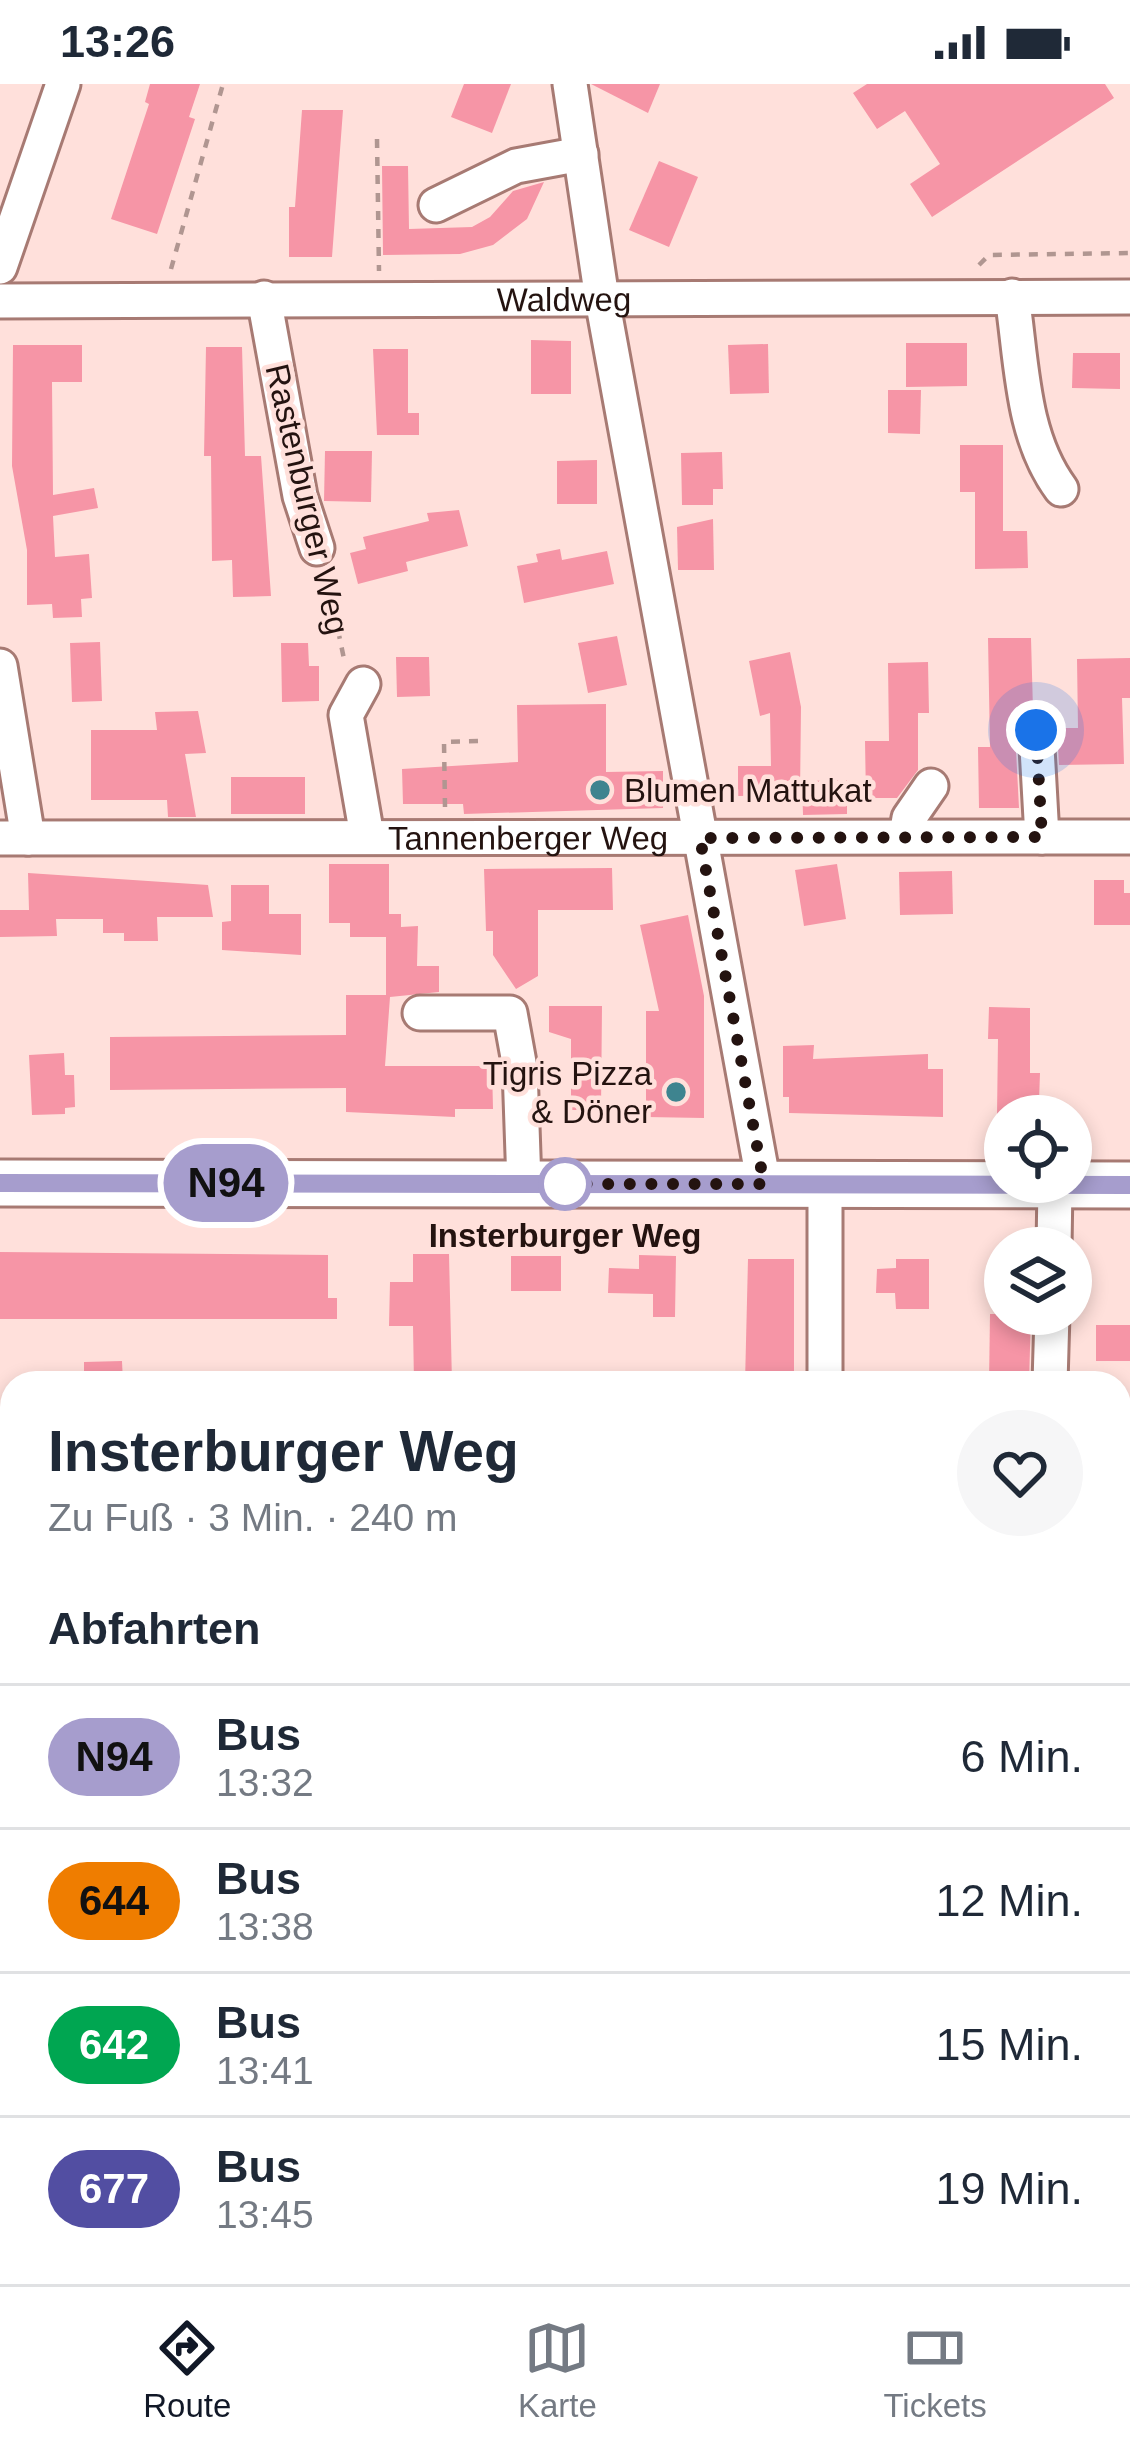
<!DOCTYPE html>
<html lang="de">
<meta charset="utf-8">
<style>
:root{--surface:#fff;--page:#f6f6f7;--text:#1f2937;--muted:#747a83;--line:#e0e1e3;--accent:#111827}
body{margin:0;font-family:Arial,sans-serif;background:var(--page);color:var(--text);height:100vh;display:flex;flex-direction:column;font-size:45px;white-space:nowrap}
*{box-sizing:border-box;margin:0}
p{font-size:39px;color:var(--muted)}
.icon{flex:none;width:66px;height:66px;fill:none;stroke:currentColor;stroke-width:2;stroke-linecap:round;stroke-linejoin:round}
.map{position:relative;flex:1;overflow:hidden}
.drawer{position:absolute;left:0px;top:1287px;width:1131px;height:915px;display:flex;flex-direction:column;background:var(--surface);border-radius:36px 36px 0 0;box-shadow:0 6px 18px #0003}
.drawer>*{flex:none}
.badge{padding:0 24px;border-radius:39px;font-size:42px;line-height:78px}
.fabs{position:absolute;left:984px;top:1011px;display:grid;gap:24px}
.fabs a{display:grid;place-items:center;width:108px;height:108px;border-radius:50%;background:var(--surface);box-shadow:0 6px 18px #0003;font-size:60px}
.you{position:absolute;width:60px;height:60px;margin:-30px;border:9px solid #fff;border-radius:50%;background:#1a73e8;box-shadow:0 0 0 18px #1a73e833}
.map>.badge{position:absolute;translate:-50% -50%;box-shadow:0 0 0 6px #fff}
h2{padding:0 48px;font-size:45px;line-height:108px}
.round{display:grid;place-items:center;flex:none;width:126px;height:126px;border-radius:63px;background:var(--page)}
.summary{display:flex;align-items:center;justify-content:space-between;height:204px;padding:0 48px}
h1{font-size:57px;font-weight:800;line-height:90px}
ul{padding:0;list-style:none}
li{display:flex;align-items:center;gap:36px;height:144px;padding:0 48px;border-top:3px solid var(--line)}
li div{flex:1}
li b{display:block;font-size:45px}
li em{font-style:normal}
li .badge{min-width:132px;font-weight:700;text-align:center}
.status{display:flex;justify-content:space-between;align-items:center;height:84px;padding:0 60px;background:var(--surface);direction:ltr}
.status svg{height:33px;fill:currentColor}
.dock{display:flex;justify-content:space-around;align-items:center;height:168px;border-top:3px solid var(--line);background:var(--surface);font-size:33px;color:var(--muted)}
.dock a{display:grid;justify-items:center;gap:6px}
.dock .selected{color:var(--accent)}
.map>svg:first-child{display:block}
</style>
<div class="status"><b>13:26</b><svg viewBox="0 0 49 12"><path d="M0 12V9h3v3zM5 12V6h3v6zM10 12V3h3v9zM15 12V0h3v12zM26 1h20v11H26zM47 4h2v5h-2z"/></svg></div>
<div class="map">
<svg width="1130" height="2200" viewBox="0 0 1130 2200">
<rect width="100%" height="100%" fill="#ffe0db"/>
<g fill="#f695a6">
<polygon points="150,0 200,0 189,33 195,35 157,150 111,135 149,20 145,18"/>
<polygon points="464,0 511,0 492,49 451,33"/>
<polygon points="591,0 660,0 648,29"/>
<polygon points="867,0 1105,0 1114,14 932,133 910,100 940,80 905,27 877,45 853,9"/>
<polygon points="302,26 343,26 332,173 289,173 289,123 295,123"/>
<polygon points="659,77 698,93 669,163 629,146"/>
<polygon points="382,82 408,82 409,145 472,143 490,133 513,107 544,98 527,135 493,161 460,170 383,171"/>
<polygon points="531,256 571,257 571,310 531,310"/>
<polygon points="906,259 967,259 967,302 906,303"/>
<polygon points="768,260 769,309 730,310 728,261"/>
<polygon points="13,261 82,261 82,298 52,298 53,411 94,404 98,424 53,432 55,473 89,470 92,514 81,515 82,533 53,534 52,520 27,521 27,466 12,382"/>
<polygon points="206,263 242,263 245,372 261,372 271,512 233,513 232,476 212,477 211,372 204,372"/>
<polygon points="373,265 408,265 408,329 419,329 419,351 377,351"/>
<polygon points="1073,269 1120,269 1120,305 1072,304"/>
<polygon points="888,306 921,306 920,350 888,349"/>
<polygon points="960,361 1003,361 1003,447 1027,447 1028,484 975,485 975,408 960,408"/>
<polygon points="325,367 372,367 371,418 324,417"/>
<polygon points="722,368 723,405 713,405 713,421 682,421 681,369"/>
<polygon points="597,376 597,420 557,420 557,377"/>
<polygon points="459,426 468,462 406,478 408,487 358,500 350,469 366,465 363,453 429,437 427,429"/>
<polygon points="713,435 714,486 678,486 677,443"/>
<polygon points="560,465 562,476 607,467 614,500 524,519 517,482 538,478 536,470"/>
<polygon points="617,552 627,601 588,609 578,559"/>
<polygon points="988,554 1031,554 1033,626 1018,636 1015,647 1019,724 979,724 978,663 990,663"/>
<polygon points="100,558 102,617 72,618 70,559"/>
<polygon points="281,559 308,559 309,582 319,582 319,617 282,618"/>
<polygon points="790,568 801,623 800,711 738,712 738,682 771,682 770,629 760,632 749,577"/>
<polygon points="396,573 429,573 430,612 397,613"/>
<polygon points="1130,574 1130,614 1122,614 1124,680 1059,681 1057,644 1078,644 1077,575"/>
<polygon points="928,578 929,629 918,629 918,686 897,714 866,714 865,657 889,657 888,579"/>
<polygon points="606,620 606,688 663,687 663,724 464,730 463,720 403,720 402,685 518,678 517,621"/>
<polygon points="198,627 206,669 185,670 196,733 168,733 167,716 91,716 91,646 157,646 155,628"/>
<rect x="231" y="693" width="74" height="37"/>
<polygon points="847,696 847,730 803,731 802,697"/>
<polygon points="329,780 389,780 389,830 401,830 401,843 418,842 417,882 439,882 439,908 390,913 385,982 492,982 493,1025 455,1025 455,1033 346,1028 346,1004 110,1006 110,953 346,951 346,911 386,911 386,853 350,853 350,839 329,839"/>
<polygon points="837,780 846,835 804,842 795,786"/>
<polygon points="612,784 613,826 538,826 538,892 516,905 493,871 493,847 486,847 484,785"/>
<polygon points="952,787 953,830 900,831 899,788"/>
<polygon points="28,789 208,801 213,833 157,833 158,857 124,857 124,849 103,849 103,835 56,835 57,852 0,853 0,826 29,826"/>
<polygon points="1094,796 1124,796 1124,809 1130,809 1130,841 1094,841"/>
<polygon points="231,801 269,801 269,830 301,830 301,871 222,866 222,838 231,837"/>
<polygon points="688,831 704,912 704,1034 646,1033 646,927 659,927 640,841"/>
<polygon points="549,922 602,922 601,1026 571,1026 571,955 549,948"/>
<polygon points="989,923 1030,924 1030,989 1040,989 1039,1017 1029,1017 1029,1031 997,1031 998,955 988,955"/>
<polygon points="814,961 813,975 928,970 928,985 943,985 943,1033 789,1029 789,1013 783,1013 783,962"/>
<polygon points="64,969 65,991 74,991 75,1023 65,1024 65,1030 32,1031 29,971"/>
<polygon points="0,1168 328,1171 328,1214 337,1214 337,1235 0,1235"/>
<polygon points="413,1170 449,1170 452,1299 414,1299 413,1242 389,1242 390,1198 413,1198"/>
<polygon points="639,1171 676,1172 675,1233 653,1233 653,1210 608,1209 609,1184 639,1185"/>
<rect x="511" y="1172" width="50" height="35"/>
<polygon points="748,1175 794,1175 794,1299 745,1299"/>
<polygon points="896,1175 929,1175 929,1225 896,1225 895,1209 876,1209 877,1185 896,1184"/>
<polygon points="990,1230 1031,1230 1029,1299 989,1299"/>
<rect x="1096" y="1241" width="34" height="36"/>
<polygon points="122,1277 123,1299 84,1299 84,1278"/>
</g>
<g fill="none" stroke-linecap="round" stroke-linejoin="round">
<g stroke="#a77a73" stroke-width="39">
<g id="minor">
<polyline points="570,0 602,215 764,1101"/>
<polyline points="436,121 516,82 581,70"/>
<polyline points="0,183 63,0"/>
<path d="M1012 212C1022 278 1021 351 1061 405"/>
<polyline points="264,214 300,412 317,464"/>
<path id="s1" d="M0 217 1130 213"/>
<polyline points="0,582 28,754"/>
<polyline points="363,600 346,631 367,752"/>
<polyline points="1036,646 1042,753"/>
<polyline points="906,752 909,734 931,702"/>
<path id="s2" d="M0 754 1130 753"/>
<polyline points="420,929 510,929 520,984 524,1100"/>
<polyline points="825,1100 825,1299"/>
<polyline points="1054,1164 1055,1101"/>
<polyline points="1050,1299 1052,1230"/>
<polyline points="1119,1624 1130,1624"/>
<polyline points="0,1970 12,1970"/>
<polyline points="512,2200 516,2190"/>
<polyline points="820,2200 820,2190"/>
</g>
</g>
<g stroke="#a77a73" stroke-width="51">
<polyline id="major" points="0,1099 1130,1101"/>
</g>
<g stroke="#b09691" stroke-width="4.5" stroke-dasharray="9 9" stroke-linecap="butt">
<polyline points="377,55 379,187"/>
<polyline points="979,181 989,171 1130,169"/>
<polyline points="171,185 223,0"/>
<polyline points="327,493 344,575"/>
<polyline points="445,723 444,658 479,657"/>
</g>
<use href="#minor" stroke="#fff" stroke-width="33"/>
<use href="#major" stroke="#fff" stroke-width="45"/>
</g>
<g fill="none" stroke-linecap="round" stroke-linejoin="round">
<g stroke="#fff" stroke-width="27">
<polyline id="line" points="0,1099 1130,1101"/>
</g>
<use href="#line" stroke="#a69dcd" stroke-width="18"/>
<polyline stroke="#241310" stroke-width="12" stroke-dasharray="0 21.6" points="565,1100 764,1100 700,754 1042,753 1036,646"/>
</g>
<g fill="#3e848f" stroke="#ffe0db" stroke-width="4.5">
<circle cx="600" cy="706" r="12"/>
<circle cx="676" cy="1008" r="12"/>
</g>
<circle fill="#fff" stroke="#a69dcd" stroke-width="6" cx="565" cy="1100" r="24"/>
<g text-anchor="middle" stroke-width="9" stroke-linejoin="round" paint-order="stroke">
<g font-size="33" fill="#241310" stroke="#ffe0db">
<text dy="12" stroke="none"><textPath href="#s1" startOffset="564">Waldweg</textPath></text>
<text transform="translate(308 415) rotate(77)" y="12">Rastenburger Weg</text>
<text dy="12" stroke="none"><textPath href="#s2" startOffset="528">Tannenberger Weg</textPath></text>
</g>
<g font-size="33" fill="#241310" stroke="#ffe0db" text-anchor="start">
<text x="624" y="718">Blumen Mattukat</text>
<text x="652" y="1001" text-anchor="end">Tigris Pizza<tspan x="652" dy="38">&amp; Döner</tspan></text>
</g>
<g font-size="33" font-weight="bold" fill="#241310" stroke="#ffe0db">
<text x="565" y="1163">Insterburger Weg</text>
</g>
</g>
</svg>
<div class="fabs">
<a><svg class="icon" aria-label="locate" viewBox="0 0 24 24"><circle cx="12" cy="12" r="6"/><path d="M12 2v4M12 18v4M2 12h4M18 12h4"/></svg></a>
<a><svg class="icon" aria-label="layers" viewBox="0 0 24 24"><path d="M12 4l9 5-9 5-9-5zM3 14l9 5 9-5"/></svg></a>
</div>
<div class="you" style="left:1036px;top:646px"></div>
<b class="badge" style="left:226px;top:1099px;background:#a69dcd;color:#111">N94</b>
<section class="drawer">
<div class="summary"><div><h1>Insterburger Weg</h1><p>Zu Fuß · 3 Min. · 240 m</p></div><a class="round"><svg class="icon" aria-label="heart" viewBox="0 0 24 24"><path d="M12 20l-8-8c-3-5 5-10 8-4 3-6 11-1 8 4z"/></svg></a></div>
<h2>Abfahrten</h2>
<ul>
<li><span class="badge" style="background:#a69dcd;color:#111">N94</span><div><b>Bus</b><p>13:32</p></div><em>6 Min.</em></li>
<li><span class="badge" style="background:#ef7d00;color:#111">644</span><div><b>Bus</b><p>13:38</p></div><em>12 Min.</em></li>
<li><span class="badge" style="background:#00a651;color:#fff">642</span><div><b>Bus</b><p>13:41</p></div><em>15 Min.</em></li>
<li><span class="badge" style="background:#524ea2;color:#fff">677</span><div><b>Bus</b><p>13:45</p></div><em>19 Min.</em></li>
</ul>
</section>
</div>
<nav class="dock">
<a class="selected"><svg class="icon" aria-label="directions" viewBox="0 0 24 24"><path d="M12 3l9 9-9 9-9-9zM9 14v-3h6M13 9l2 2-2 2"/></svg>Route</a>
<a><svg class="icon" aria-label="map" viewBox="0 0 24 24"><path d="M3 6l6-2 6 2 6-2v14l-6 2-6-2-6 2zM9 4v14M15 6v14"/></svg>Karte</a>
<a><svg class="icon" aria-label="tickets" viewBox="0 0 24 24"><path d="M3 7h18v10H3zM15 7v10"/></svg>Tickets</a>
</nav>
